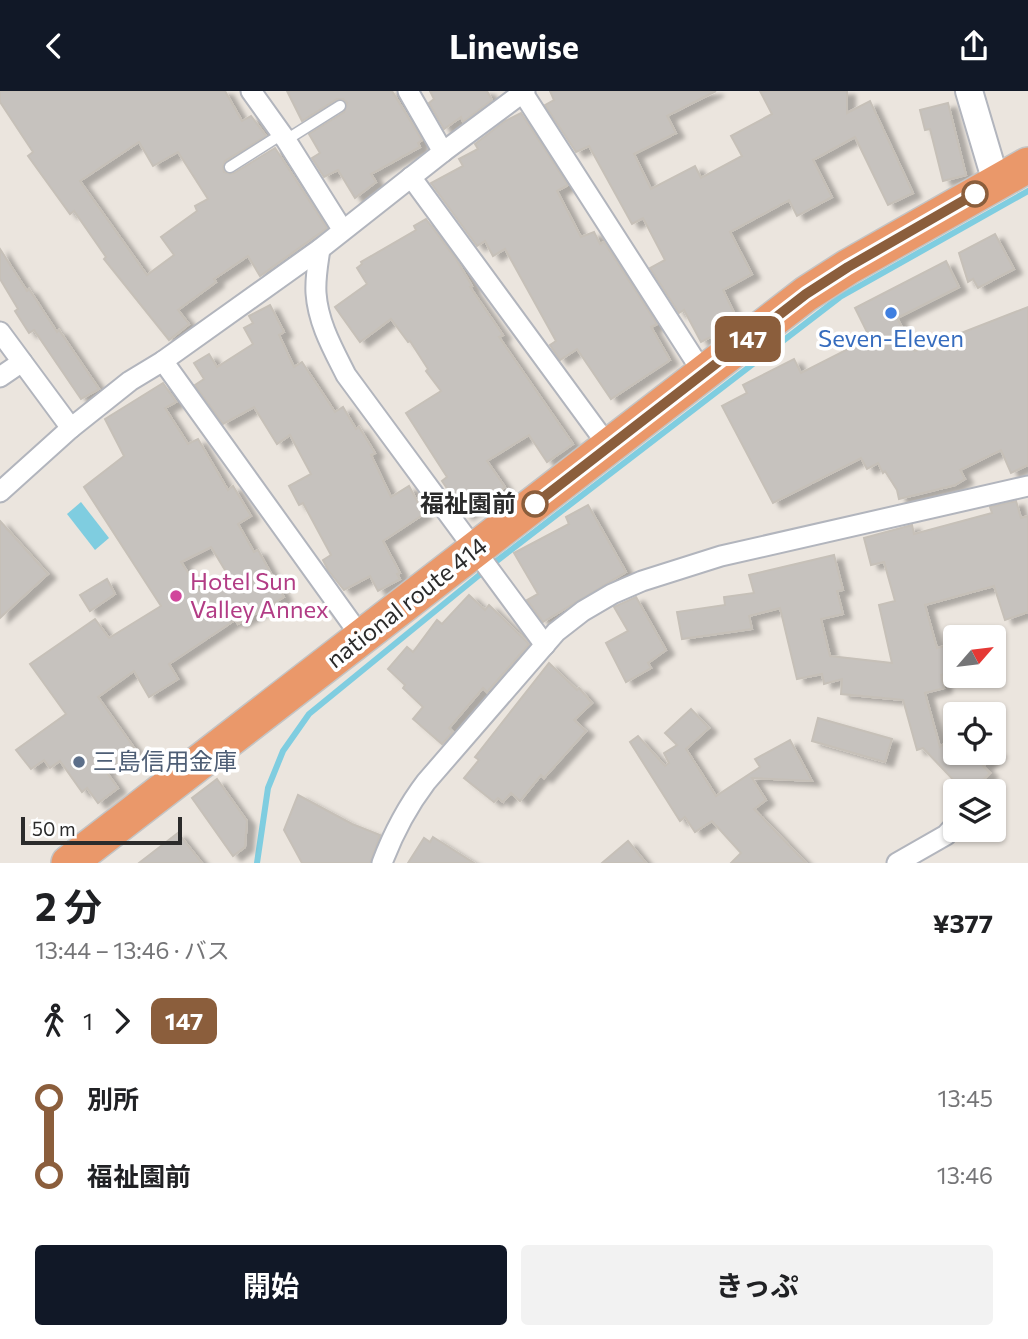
<!DOCTYPE html>
<html lang="ja">
<meta charset="utf-8">
<style>
:root{--surface:#fff;--page:#f2f2f2;--text:#202124;--muted:#757577;--accent:#111827}
body{margin:0;font-family:Commissioner,"Noto Sans JP",sans-serif;background:var(--page);color:var(--text);height:100vh;display:flex;flex-direction:column;font-size:26px;white-space:nowrap}
*{box-sizing:border-box;margin:0}
p{font-size:23px;color:var(--muted)}
.icon{flex:none;width:38px;height:38px;fill:none;stroke:currentColor;stroke-width:2;stroke-linecap:round;stroke-linejoin:round}
.map{position:relative;height:772px;overflow:hidden}
.details{display:flex;flex-direction:column;background:var(--surface);flex:1}
.details>*{flex:none}
.badge{padding:0 14px;border-radius:10px;font-size:24px;line-height:46px}
.needle{width:46px;rotate:62deg}
.controls{position:absolute;left:943px;top:534px;display:grid;gap:14px}
.controls a{display:grid;place-items:center;width:63px;height:63px;border-radius:7px;background:var(--surface);box-shadow:0 2px 5px #0004;font-size:35px}
.scale{position:absolute;left:21px;bottom:18px;width:161px;box-sizing:border-box;padding-left:7px;border:4px solid #2b2b2b;border-top:0;font-size:19px;line-height:24px;white-space:nowrap;color:#2b2b2b;-webkit-text-stroke:5px #fff;paint-order:stroke}
.map>.badge{position:absolute;translate:-50% -50%;box-shadow:0 0 0 4px #fff}
.legs{display:flex;align-items:center;gap:10px;height:77px;padding:0 35px;font-size:23px}
.legs p{margin-inline-start:auto}
.overview{display:flex;align-items:center;justify-content:space-between;height:119px;padding:0 35px}
h1{font-size:38px;font-weight:700;line-height:52px}
.cta{display:flex;gap:14px;margin-top:auto;padding:14px 35px}
.cta a{flex:1;height:80px;border-radius:7px;background:var(--accent);color:#fff;font-size:28px;font-weight:700;line-height:80px;text-align:center}
.cta a+a{background:var(--page);color:var(--text)}
ul{padding:0 35px;list-style:none}
li{display:flex;align-items:center;gap:24px;height:77px;font-size:26px}
li i{display:grid;place-items:center;width:10px;height:100%;margin:0 9px;background:currentColor}
li i::after{content:'';width:18px;height:18px;margin:-9px;border:5px solid;border-radius:50%;background:var(--surface)}
li p{margin-inline-start:auto}
li:first-child i{background:linear-gradient(#0000 50%,currentColor 0)}
li:last-child i{background:linear-gradient(currentColor 50%,#0000 0)}
header{display:flex;justify-content:space-between;align-items:center;height:91px;padding:0 35px;background:var(--accent);color:#fff;font-size:32px;font-weight:700}
.map>svg:first-child{display:block}
</style>
<header><svg class="icon" aria-label="back" viewBox="0 0 24 24"><path d="M15 5l-7 7 7 7"/></svg>Linewise<svg class="icon" aria-label="share" viewBox="0 0 24 24"><path d="M12 15V3M7 8l5-5 5 5M5 13v7h14v-7"/></svg></header>
<div class="map">
<svg width="1028" height="772" viewBox="0 0 1028 772">
<defs>
<filter id="shadow"><feDropShadow dx="8" dy="4.5" stdDeviation="2" flood-color="#0004"/></filter>
</defs>
<rect width="100%" height="100%" fill="#ebe5de"/>
<polygon fill="#7fcde0" points="81,411 109,447 95,459 67,423"/>
<g fill="none" stroke-linecap="round" stroke-linejoin="round">
<polyline stroke="#7fcde0" stroke-width="6" points="257,772 268,697 283,660 309,623 494,472 840,206 1028,100"/>
</g>
<g fill="#c6c2be" stroke="#c6c0b8" stroke-width="2" fill-rule="evenodd" filter="url(#shadow)">
<path d="M0 0H225L242 30 251 25 266 45 225 70 223 76 224 81 230 83 234 82 275 57 327 137 260 185 248 165 214 188 216 191 178 219 189 233 169 249 104 168 106 166 74 120 70 123 28 65 33 61 0 11ZM139 51 153 75 178 61 208 108 195 115 197 120 161 146 174 164 147 184 80 90Z"/>
<polygon points="287,0 392,0 422,49 418,52 420,56 371,83 376,91 355,107 338,79 324,86 312,67 320,62 309,43 344,21 347,12 343,8 337,8 302,30"/>
<polygon points="430,0 487,0 492,9 463,31 461,26 444,38 429,12 434,8"/>
<polygon points="550,0 716,0 667,25 676,42 634,63 651,98 695,75 701,87 742,65 731,45 772,23 760,0 847,0 847,22 870,10 913,102 888,114 855,46 813,69 832,106 797,125 789,109 730,141 752,183 723,199 736,226 726,231 729,237 701,251 684,219 679,222 650,177 665,169 643,127 632,133 589,55 576,61 545,14 554,9"/>
<polygon points="948,12 966,84 943,90 930,38 925,39 920,19"/>
<polygon points="521,22 568,94 557,100 581,146 594,141 600,153 604,151 657,233 651,236 670,269 611,308 577,258 560,269 550,254 556,250 505,158 493,165 485,150 477,155 431,92 463,75 459,68 478,58 475,53 505,30"/>
<polygon points="426,128 456,168 472,195 470,196 503,244 499,246 573,353 547,371 529,344 487,370 505,396 465,424 442,390 447,386 406,322 441,300 426,280 428,278 410,250 408,251 391,228 360,251 335,216 367,193 357,177 362,173 361,171 416,139 414,135"/>
<polygon points="995,143 1014,178 978,197 973,188 968,191 959,162"/>
<polygon points="0,158 27,200 29,198 57,241 59,239 99,298 81,308 34,239 29,242 15,220 18,218 0,188"/>
<polygon points="946,170 959,196 897,227 915,260 1028,216 1028,374 1011,382 1001,359 960,379 965,388 955,394 899,408 897,399 885,380 883,382 878,372 867,378 861,367 773,412 722,315 747,302 743,294 794,268 801,282 870,247 855,217"/>
<polygon points="270,214 284,241 279,244 294,276 302,271 335,321 343,316 356,338 359,336 375,362 371,364 391,406 409,395 424,423 383,450 400,482 397,483 400,488 378,500 370,485 344,499 328,479 323,469 331,464 303,412 299,414 289,395 311,383 290,344 277,353 254,316 223,333 195,294 204,288 194,272 209,263 217,276 253,253 244,237 253,232 249,225"/>
<path d="M163 292 176 311 165 317 188 353 198 348 228 399 233 395 251 425 238 433 254 461 258 459 284 506 238 533 235 529 169 573 178 588 149 606 134 580 98 606 135 658 105 679 118 697 98 712 87 697 82 701 60 670 50 677 44 669 31 678 16 659 66 623 30 573 95 528 109 547 161 515 84 396 124 365 105 328ZM211 456 228 484 200 500 181 471Z"/>
<polygon points="1016,410 1021,427 1028,425 1028,521 1005,529 994,495 925,514 937,557 956,552 956,580 941,584 944,597 925,602 940,656 956,642 956,662 998,662 983,675 990,682 974,698 968,692 962,698 923,657 917,659 903,609 841,603 842,588 824,593 822,583 797,588 780,517 749,525 752,538 682,548 677,521 725,514 724,506 754,502 749,484 834,464 843,499 837,500 843,523 821,528 830,565 892,572 879,514 895,510 884,471 871,474 864,447 912,434 914,443 992,422 990,416"/>
<polygon points="588,414 626,481 543,531 527,509 538,503 514,462 569,433 566,426"/>
<polygon points="0,430 48,483 0,527"/>
<polygon points="107,488 115,503 90,520 80,504"/>
<polygon points="469,504 485,519 489,514 529,553 487,601 483,597 449,637 453,641 442,653 413,628 423,616 403,597 405,594 388,578 407,556 413,561 437,529 442,533"/>
<polygon points="636,506 666,559 648,572 651,577 626,591 606,552 628,540 614,516"/>
<polygon points="549,572 577,599 579,597 592,612 574,629 586,640 544,687 541,684 520,710 511,702 503,711 498,707 494,711 464,687 479,669 475,666"/>
<polygon points="691,618 709,637 686,658 716,705 760,676 755,668 790,649 812,690 752,687 766,709 754,718 806,772 731,772 741,762 712,730 695,741 685,726 680,730 630,651 638,645 665,675 669,672 664,662 677,654 665,642"/>
<polygon points="818,627 892,648 885,671 812,650"/>
<polygon points="217,688 247,730 245,756 233,765 192,707"/>
<polygon points="298,704 352,733 380,744 370,772 302,772 284,739"/>
<polygon points="178,742 202,772 139,772"/>
<polygon points="433,746 474,772 408,772 424,747 430,751"/>
<polygon points="628,750 646,772 602,772"/>
</g>
<g fill="none" stroke-linecap="round" stroke-linejoin="round">
<g stroke="#b2b5bd" stroke-width="13">
<g id="lane">
<polyline points="286,49 340,15"/>
<polyline points="230,76 282,43"/>
</g>
</g>
<g stroke="#b2b5bd" stroke-width="23">
<g id="street">
<polyline points="251,0 286,49 342,138"/>
<polyline points="408,0 443,61"/>
<polyline points="523,2 703,282"/>
<polyline points="411,86 609,356"/>
<path d="M320 158C318 172 315 187 316 202 318 232 333 258 346 284L545 554"/>
<polyline points="0,241 71,337"/>
<polyline points="163,270 362,547"/>
<polyline points="0,286 22,271"/>
<polyline points="0,401 71,337 130,290 163,270 320,158 443,61 525,0"/>
<path d="M382 772C393 743 407 716 426 691L556 541 583 520 612 503 642 490 721 465 1028 395"/>
<polyline points="897,772 946,744 956,733"/>
</g>
</g>
<g stroke="#b2b5bd" stroke-width="30">
<polyline id="secondary" points="969,0 996,91"/>
</g>
<g stroke="#c4c4c4" stroke-width="38">
<polyline id="highway" points="69,772 806,203 848,176 1028,74"/>
</g>
<use href="#lane" stroke="#fff" stroke-width="10"/>
<use href="#street" stroke="#fff" stroke-width="19"/>
<use href="#secondary" stroke="#fff" stroke-width="26"/>
<use href="#highway" stroke="#ea986a" stroke-width="35"/>
</g>
<g fill="none" stroke-linecap="round" stroke-linejoin="round">
<g stroke="#fff" stroke-width="16">
<polyline id="line-1" points="535,413 806,203 848,176 975,103"/>
</g>
<use href="#line-1" stroke="#8b5e3c" stroke-width="10"/>
</g>
<g fill="#fff" stroke="#8b5e3c" stroke-width="3.5">
<circle cx="975" cy="103" r="12"/>
<circle cx="535" cy="413" r="12"/>
</g>
<circle fill="#3f7fe0" stroke="#fff" stroke-width="2.5" cx="891" cy="222" r="7"/>
<circle fill="#d1479c" stroke="#fff" stroke-width="2.5" cx="176" cy="505" r="7"/>
<circle fill="#5c6f8a" stroke="#fff" stroke-width="2.5" cx="79" cy="671" r="7"/>
<g text-anchor="middle" stroke-width="7" stroke-linejoin="round" paint-order="stroke">
<g font-size="24" fill="#366cbe" stroke="#fff">
<text x="891" y="256">Seven-Eleven</text>
</g>
<g font-size="24" font-weight="bold" fill="#2b2b2b" stroke="#fff" text-anchor="end">
<text x="516" y="421">福祉園前</text>
</g>
<g font-size="24" fill="#b23c85" stroke="#fff" text-anchor="start">
<text x="190" y="499">Hotel Sun<tspan x="190" dy="28">Valley Annex</tspan></text>
</g>
<g font-size="24" fill="#2b2b2b" stroke="#fff">
<text transform="translate(407 512) rotate(-38)" y="8">national route 414</text>
</g>
<g font-size="24" fill="#4e5e75" stroke="#fff" text-anchor="start">
<text x="93" y="679">三島信用金庫</text>
</g>
</g>
</svg>
<div class="controls">
<a><svg class="needle" viewBox="-14 -14 28 28"><path d="M0-13l5 13h-10z" fill="#e53935"/><path d="M0 13l5-13h-10z" fill="#757577"/></svg></a>
<a><svg class="icon" aria-label="locate" viewBox="0 0 24 24"><circle cx="12" cy="12" r="6"/><path d="M12 2v4M12 18v4M2 12h4M18 12h4"/></svg></a>
<a><svg class="icon" aria-label="layers" viewBox="0 0 24 24"><path d="M12 4l9 5-9 5-9-5zM3 14l9 5 9-5"/></svg></a>
</div>
<div class="scale">50 m</div>
<b class="badge" style="left:748px;top:248px;background:#8b5e3c;color:#fff">147</b>
</div>
<section class="details">
<div class="overview"><div><h1>2 分</h1><p>13:44 – 13:46 · バス</p></div><b>¥377</b></div>
<div class="legs"><svg class="icon" aria-label="walk" viewBox="0 0 24 24"><circle cx="13" cy="4" r="2"/><path d="M13 8l-2 6 4 7M11 14l-3 7M7 12l3-4h3l4 4"/></svg>1<svg class="icon" aria-label="forward" viewBox="0 0 24 24"><path d="M9 5l7 7-7 7"/></svg><b class="badge" style="background:#8b5e3c;color:#fff">147</b></div>
<ul>
<li><i style="color:#8b5e3c"></i><b>別所</b><p>13:45</p></li>
<li><i style="color:#8b5e3c"></i><b>福祉園前</b><p>13:46</p></li>
</ul>
<div class="cta"><a>開始</a><a>きっぷ</a></div>
</section>
